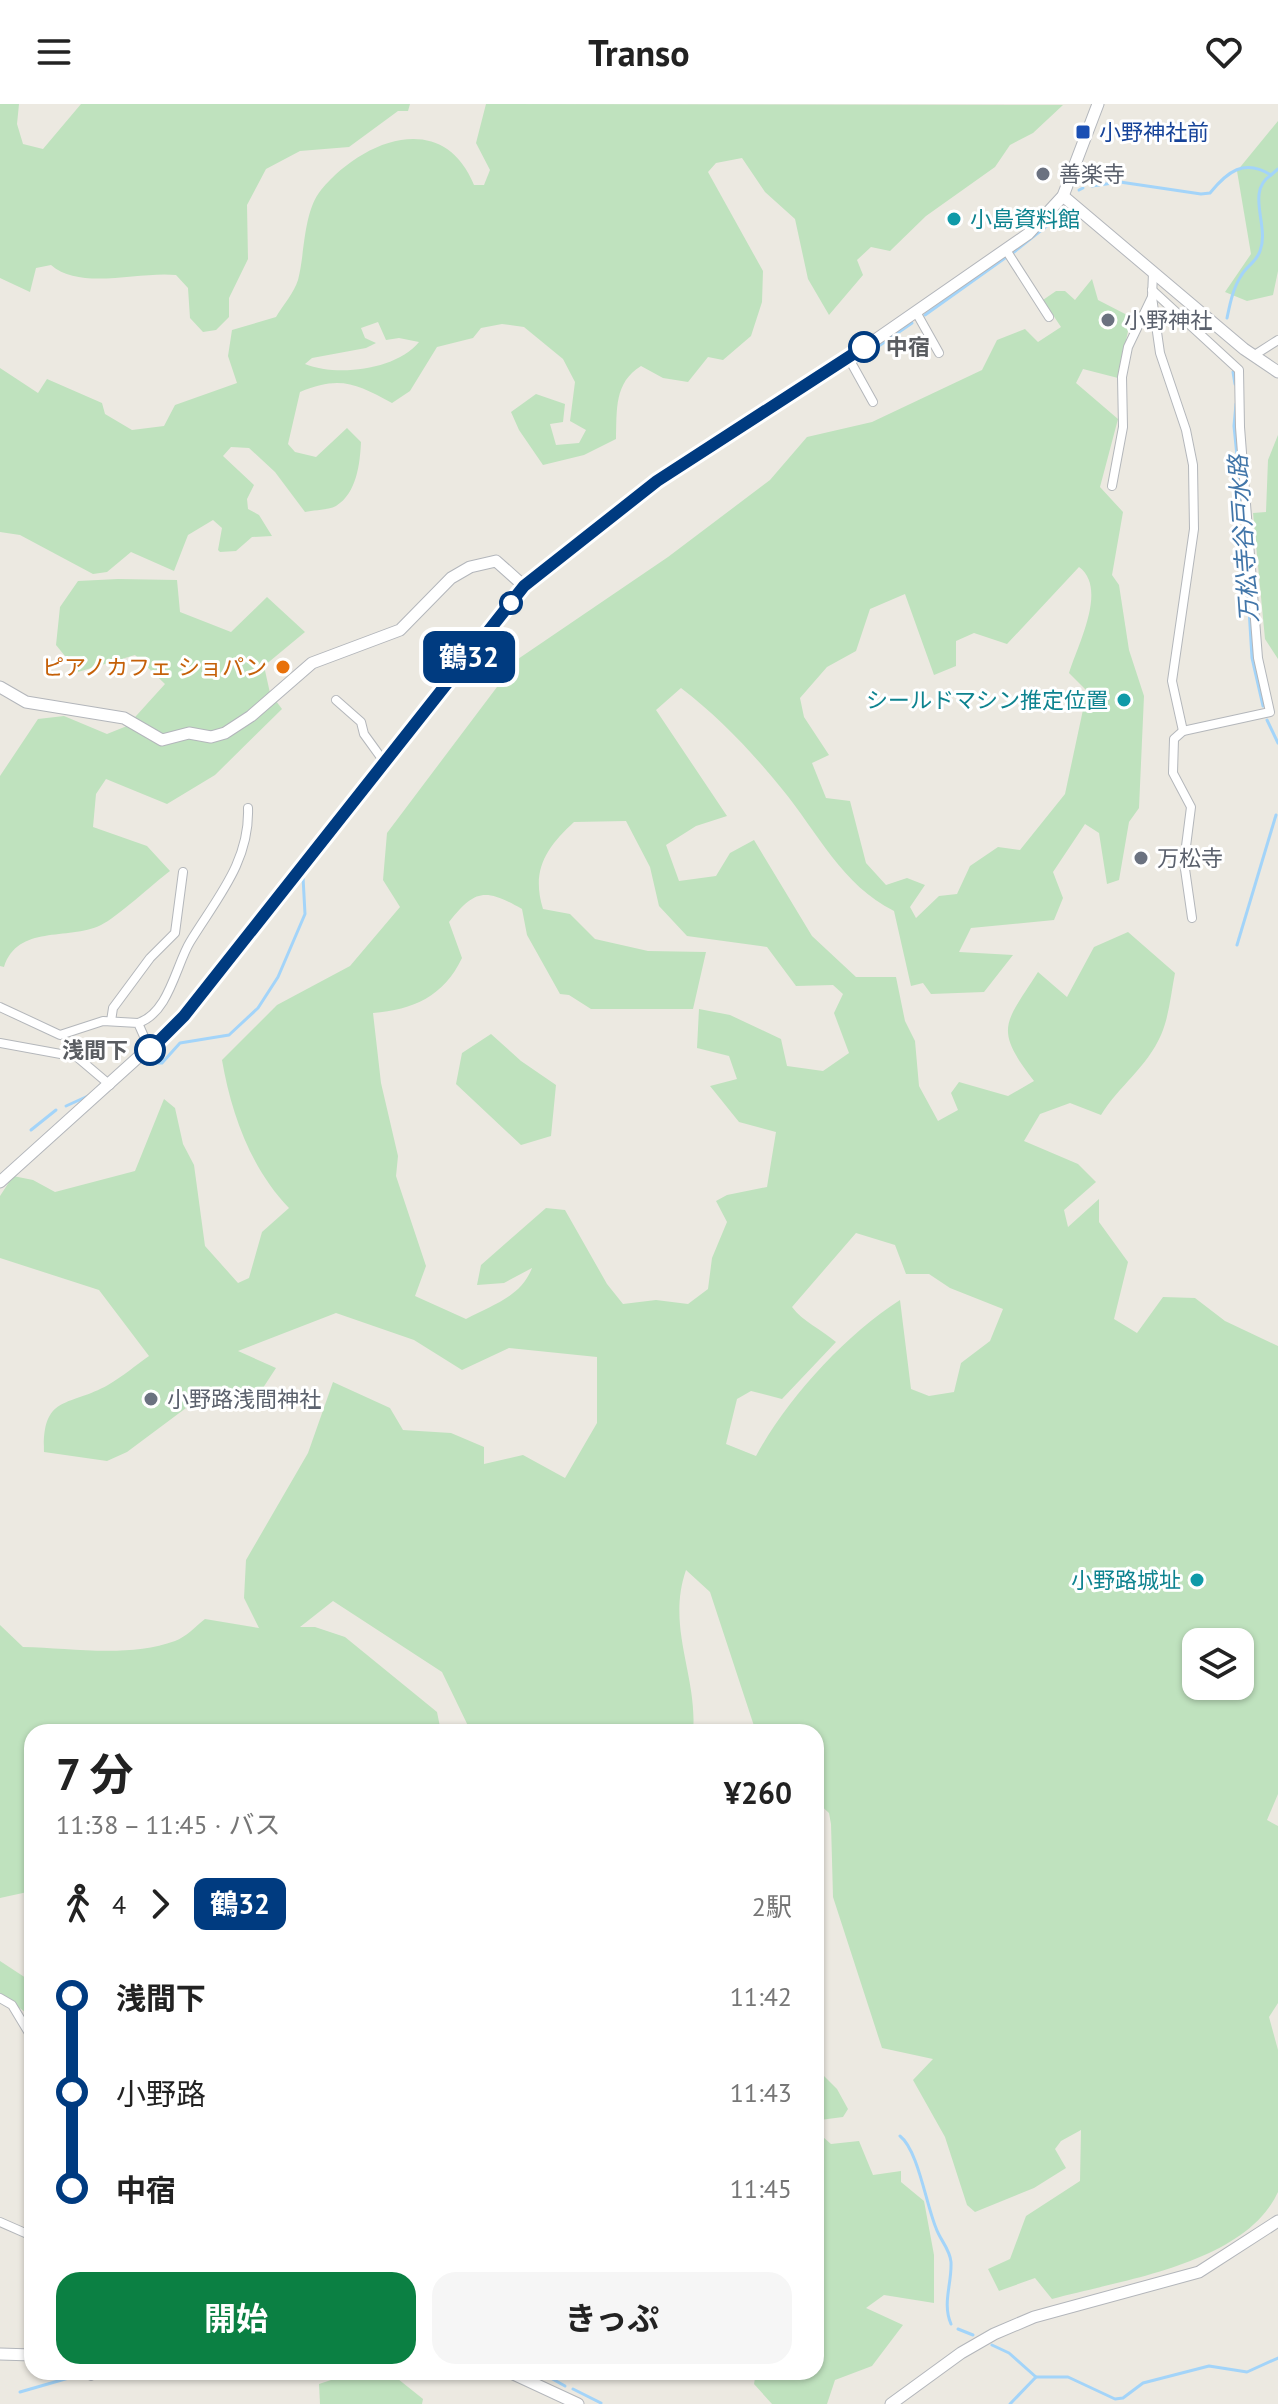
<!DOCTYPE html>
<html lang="ja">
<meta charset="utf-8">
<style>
:root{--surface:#fff;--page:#f6f6f6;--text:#222;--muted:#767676;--accent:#0b8043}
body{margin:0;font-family:"PT Sans","Noto Sans JP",sans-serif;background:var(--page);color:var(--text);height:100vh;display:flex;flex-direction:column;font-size:30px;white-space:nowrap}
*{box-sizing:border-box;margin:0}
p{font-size:26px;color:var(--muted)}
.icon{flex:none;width:44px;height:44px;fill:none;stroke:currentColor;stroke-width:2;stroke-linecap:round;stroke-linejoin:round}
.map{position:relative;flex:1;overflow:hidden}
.side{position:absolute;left:24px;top:1620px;width:800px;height:656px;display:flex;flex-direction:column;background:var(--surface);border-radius:24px;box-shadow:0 2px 6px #0004}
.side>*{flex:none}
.badge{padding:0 16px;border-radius:12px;font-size:28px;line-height:52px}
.tools{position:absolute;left:1182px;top:1524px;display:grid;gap:16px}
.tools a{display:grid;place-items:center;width:72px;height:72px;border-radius:16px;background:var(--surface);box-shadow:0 2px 6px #0004;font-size:40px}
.map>.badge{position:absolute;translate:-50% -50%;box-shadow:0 0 0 4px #fff}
.legs{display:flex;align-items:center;gap:12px;height:88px;padding:0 32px;font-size:26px}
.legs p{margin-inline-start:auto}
.head{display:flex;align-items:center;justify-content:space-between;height:136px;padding:0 32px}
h1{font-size:44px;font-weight:700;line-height:60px}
.button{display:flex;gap:16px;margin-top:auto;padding:16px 32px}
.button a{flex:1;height:92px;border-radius:24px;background:var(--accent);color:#fff;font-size:32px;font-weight:700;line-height:92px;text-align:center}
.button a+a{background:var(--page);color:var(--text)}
ul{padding:0 32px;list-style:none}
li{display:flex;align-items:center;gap:28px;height:96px;font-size:30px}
li i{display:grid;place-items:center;width:12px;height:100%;margin:0 10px;background:currentColor}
li i::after{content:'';width:20px;height:20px;margin:-10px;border:6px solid;border-radius:50%;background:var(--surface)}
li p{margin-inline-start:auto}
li:first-child i{background:linear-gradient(#0000 50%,currentColor 0)}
li:last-child i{background:linear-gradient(currentColor 50%,#0000 0)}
header{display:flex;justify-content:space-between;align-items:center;height:104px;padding:0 32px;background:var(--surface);font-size:36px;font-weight:700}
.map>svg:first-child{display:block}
</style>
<header><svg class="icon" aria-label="menu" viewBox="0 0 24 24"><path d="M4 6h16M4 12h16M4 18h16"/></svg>Transo<svg class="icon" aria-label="heart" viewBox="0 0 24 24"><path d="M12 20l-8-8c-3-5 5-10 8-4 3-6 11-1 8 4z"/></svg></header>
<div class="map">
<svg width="1278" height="2300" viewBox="0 0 1278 2300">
<rect width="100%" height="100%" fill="#ece9e1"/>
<g fill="#bfe2be" fill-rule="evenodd">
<path d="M0 0H19L17 20 23 40 43 45 81 0H410L408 7H398L349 43 300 47 266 65 247 101 248 155 229 194V213L216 226 203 228 190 214 188 184 176 171C138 167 81 187 51 161L36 164 30 188 0 174Z"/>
<path d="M486 0 1063 1 1033 29 1010 41 995 63 926 112 890 147 871 143 857 156 863 171 829 211 808 175 795 115 765 88 742 54 716 59 708 68 763 167 762 198 751 232 723 256 708 253 688 278 663 274 641 262C614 279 617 305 616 335L584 351 543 361 519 326 511 308 536 290 565 300 563 318 550 320 556 341 579 339 586 326 570 317 575 278 563 255 524 223 502 220 481 224 473 234 437 243 410 287 392 299C357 280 340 271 300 288L288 340 295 348 316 353 347 324 361 338C360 359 357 389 336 402 329 406 314 406 305 408L275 368 249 344 231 343 223 352 254 381 247 395 248 405 259 411 272 432 252 433 236 447 220 448 218 446 222 424 213 416 188 431 174 467 131 448 107 468 93 470 20 431 0 428V264L38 289 47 275 102 299 105 310 132 326 164 322 175 301 237 279 228 252 232 226 276 213C283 201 294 189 298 176 305 150 303 108 321 86 362 36 443 4 474 81H484L490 66 476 39ZM378 218 386 236 399 234 419 238C396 266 337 273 305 260L312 254 366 244 376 239 365 234 361 224Z"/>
<polygon points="1278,17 1278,167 1273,191 1247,197 1225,188 1251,150 1237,67"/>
<path d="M1092 175 1098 196 1131 213 1118 274 1083 265 1076 279 1118 315 1100 383 1123 408 1112 471 1119 481 1129 546 1144 592 1139 704 1129 718 1119 776 1107 780 1099 729 1085 720 1053 768 1063 794 1054 816 971 824 959 848 1013 851 984 888 931 890 923 879 911 882 894 807C842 781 818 729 782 685 752 648 719 613 681 584L656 606 727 712 696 722 666 741 679 777 716 772 730 749 754 736 812 832 856 873H896L905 917 915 937 919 982 938 1017 958 1006 951 989 959 978 1008 992 1034 977C993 924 1005 920 1038 868L1067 893 1094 843 1128 828 1175 869C1171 889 1169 913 1161 931 1147 963 1119 982 1101 1011L1070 999 1040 1010 1024 1037 1078 1060 1096 1078 1064 1106 1068 1123 1099 1095V1118L1128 1158 1114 1215 1137 1229 1163 1193 1195 1194 1225 1217 1278 1242V1690L1267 1716 1278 1722V1899L1269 1913 1278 1946V2088C1245 2160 1121 2176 1052 2195L1035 2174 999 2187 988 2165 1010 2155 1026 2112 1080 2077 1081 2026 1061 2037 1055 2045 1066 2064 1034 2084 975 2108 967 2101 945 2033 913 1976 933 1955 882 1944 833 1793 831 1720 829 1709 816 1697V1628H756L710 1488 686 1466C666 1524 698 1572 693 1628H471L442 1568 333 1497 300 1523H315L345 1533 437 1608 441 1628H32V1787L0 1794V1521L23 1543C71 1544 129 1554 175 1537 186 1533 196 1522 205 1515L259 1524 244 1494 246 1456 308 1349 333 1278 390 1304 403 1326 451 1329 484 1343V1360L523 1351 565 1374 597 1319V1253L509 1244 462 1266 414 1236 336 1209 238 1247 276 1264 261 1287 186 1304 127 1348 107 1357 44 1348C42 1290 69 1303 108 1281 122 1273 136 1261 149 1252L99 1186 0 1154V1092L13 1072 33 1076 55 1088 135 1067 164 995 175 1004 183 1040 194 1061 205 1142 238 1179 249 1174 262 1128 289 1104C251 1065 231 1009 222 956L277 901 350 862 400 803 383 776 387 729 518 555 668 453 770 376 807 333 872 318 982 266 997 236 1025 225 1038 238 1061 223 1043 196 1056 187H1065L1075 196ZM1079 463C1108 484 1078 540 1069 569L1087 587 1065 690 1020 746 998 743 970 762 957 790 939 792 916 814 910 803 925 781 907 774 886 781 866 759 850 697 826 694 812 659 829 651 804 613 800 594 827 563 856 547 870 505 905 490 934 571 956 562V537L974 529 1007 540ZM626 717 650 763 659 802 687 832 767 843 796 882 833 881 843 890 834 909 849 949 823 967 787 962 781 935 730 911 699 905 697 944 729 952 737 975 710 982 739 1018 776 1028 767 1083 727 1091 716 1097 727 1118 712 1154 708 1185 688 1200 656 1196 623 1200 607 1180 565 1106 546 1104 481 1161 477 1181 504 1179 532 1164C521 1193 492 1201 466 1215L415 1192 426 1162 396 1072 398 1052 381 979 373 909C413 906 444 892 462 854L449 818C475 785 485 784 522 805L527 831 560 890 569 891 591 905H693L706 848 648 847 595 835 570 810 543 805C531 766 546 744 574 718ZM856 1129 895 1141 906 1170H929L950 1184 1003 1205 990 1237 961 1259 954 1288 929 1292 911 1285 900 1196C845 1231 787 1295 756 1352L726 1340 737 1295 751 1287 782 1295 836 1238C822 1226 802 1217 792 1203ZM1196 1538H1240V1582H1196Z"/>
<polygon points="1278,331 1278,555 1265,535 1253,409 1266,408 1268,356"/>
<path d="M118 475 177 476 180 508 231 528 267 493 305 528 264 562 270 589 282 605 215 671 167 700 106 675 96 690 93 723 147 742 170 767C154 779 116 814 101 821 67 837 18 820 4 863L0 862V672L38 615 64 612 107 630 127 622 165 580 135 551 78 568 56 541 60 503 78 477Z"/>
<polygon points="491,930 521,957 556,981 551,1032 521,1041 456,980 462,949"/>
<polygon points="0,1857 32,1878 32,1913 0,1890"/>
<polygon points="816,1964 837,1985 848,2005 843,2013 820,2016 823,2033 831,2040 859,2037 873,2071 901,2067 901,2078 924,2097 934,2151 934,2199 884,2191 866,2204 903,2221 872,2262 835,2276 827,2300 772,2300 754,2280 756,2268 816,2268"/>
<polygon points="355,2268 393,2271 423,2295 422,2300 320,2300 319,2280"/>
</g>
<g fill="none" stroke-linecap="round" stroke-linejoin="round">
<g stroke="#a3d4f9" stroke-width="3">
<path d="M1092 82 1120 78 1201 90 1210 89C1227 68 1244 54 1271 71L1278 65"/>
<polyline points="1079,86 1083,84"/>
<polyline points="1014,148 1058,113"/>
<polyline points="925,211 1005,154"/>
<path d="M1227 214C1230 200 1233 184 1241 172 1246 162 1256 159 1260 147 1270 122 1245 88 1271 71"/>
<polyline points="857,257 912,219"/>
<polyline points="1233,268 1235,280"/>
<polyline points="824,276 847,262"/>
<polyline points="1236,300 1234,322 1243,412"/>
<polyline points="1245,439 1252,554 1263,602"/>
<polyline points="1267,616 1278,639"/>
<polyline points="1237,841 1276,711"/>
<polyline points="158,959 162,959 180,939 229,931 258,904 278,873 305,810 303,773"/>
<polyline points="66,1002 88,992"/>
<polyline points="31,1026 56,1006"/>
<path d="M900 2032C918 2046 926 2100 936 2124 940 2136 950 2145 951 2158 952 2180 942 2199 951 2220"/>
<polyline points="958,2225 973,2231"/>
<polyline points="992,2241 1009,2249 1036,2273"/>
<polyline points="270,2268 281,2270"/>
<polyline points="540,2268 565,2282"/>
<polyline points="299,2273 316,2268"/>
<polyline points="573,2285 601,2299"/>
<polyline points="20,2288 86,2269"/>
<polyline points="1010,2300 1036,2273 1068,2273 1115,2295 1123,2294 1143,2279 1209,2262 1247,2268 1278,2254"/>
</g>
<g stroke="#b4b7bb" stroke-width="10">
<g id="street">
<polyline points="1006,146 1049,213"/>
<polyline points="1153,169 1152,193 1160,249 1186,326 1193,361 1194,425 1172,577 1183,627"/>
<polyline points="1152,186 1239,266 1240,323 1258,554 1270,608 1183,627 1174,635 1173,669 1191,703 1184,758 1192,814"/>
<polyline points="916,208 939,249"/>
<polyline points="1253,252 1278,236"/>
<polyline points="848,253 873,298"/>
<polyline points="1112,382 1123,323 1122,273 1128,243 1152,193"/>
<polyline points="336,596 361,618 364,630 385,659"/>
<polyline points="0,903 60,931 103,917 138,919 150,946"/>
<polyline points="111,917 113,904 150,854 175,829 183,768"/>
<path d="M138 919C169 909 176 861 190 838 216 795 250 758 248 704"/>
<polyline points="0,939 77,953 110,981"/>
<polyline points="0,1894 12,1901 32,1934"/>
<polyline points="0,2118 32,2132"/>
<polyline points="91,2268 91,2272"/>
</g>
</g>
<g stroke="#b3b6bb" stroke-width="13">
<g id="secondary">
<polyline points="1063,92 1244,245 1278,268"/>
<polyline points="0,583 26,598 124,614 162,636 189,629 211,633 225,629 251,612 312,559 400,526 451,474 470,463 496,457 524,482"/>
<polyline points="0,1078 184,912 531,476 657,377 865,243 1028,130 1063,92 1098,0"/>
<polyline points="0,2250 32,2251"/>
<polyline points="509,2268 578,2300"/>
<polyline points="891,2300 961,2249 994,2230 1034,2213 1199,2168 1278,2117"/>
</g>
</g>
<use href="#street" stroke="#fff" stroke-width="8"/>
<use href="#secondary" stroke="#fff" stroke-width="11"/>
</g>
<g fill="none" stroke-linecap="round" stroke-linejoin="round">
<g stroke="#fff" stroke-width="18">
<polyline id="line-1" points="150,946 184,912 524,482 657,377 864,243"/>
</g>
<use href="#line-1" stroke="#003b80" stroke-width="12"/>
</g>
<rect fill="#1a4fb4" stroke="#fff" stroke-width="3" x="1075" y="20" width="16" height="16" rx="4"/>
<g fill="#6b7280" stroke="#fff" stroke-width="3">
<circle cx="1043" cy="70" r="8"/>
<circle cx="1108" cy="216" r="8"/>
<circle cx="1141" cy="754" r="8"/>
<circle cx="151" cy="1295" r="8"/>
</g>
<g fill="#0f9aa8" stroke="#fff" stroke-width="3">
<circle cx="954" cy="115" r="8"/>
<circle cx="1124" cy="596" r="8"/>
<circle cx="1197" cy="1476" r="8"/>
</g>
<g fill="#fff" stroke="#003b80" stroke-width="4">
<circle cx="864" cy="243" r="14"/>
<circle cx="511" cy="499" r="10"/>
<circle cx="150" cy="946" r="14"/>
</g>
<circle fill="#e8710a" stroke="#fff" stroke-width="3" cx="283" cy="563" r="8"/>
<g text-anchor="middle" stroke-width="6" stroke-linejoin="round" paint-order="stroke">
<g font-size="22" fill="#164399" stroke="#fff" text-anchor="start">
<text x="1099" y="36">小野神社前</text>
</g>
<g font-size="22" fill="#5b616d" stroke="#fff" text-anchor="start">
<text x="1059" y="78">善楽寺</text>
<text x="1124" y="224">小野神社</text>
<text x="1157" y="762">万松寺</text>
<text x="167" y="1303">小野路浅間神社</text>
</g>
<g font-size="22" fill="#0d838f" stroke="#fff" text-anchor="end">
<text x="970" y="123" text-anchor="start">小島資料館</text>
<text x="1108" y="604">シールドマシン推定位置</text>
<text x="1181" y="1484">小野路城址</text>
</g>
<g font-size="22" font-weight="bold" fill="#5a5d61" stroke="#fff" text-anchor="start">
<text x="886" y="251">中宿</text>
<text x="128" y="954" text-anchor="end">浅間下</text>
</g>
<g font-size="22" fill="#c56008" stroke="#fff" text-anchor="end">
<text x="267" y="571">ピアノカフェ ショパン</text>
</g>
<g font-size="24" font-style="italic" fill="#4276a9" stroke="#fff">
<text transform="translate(1244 435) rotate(-94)" y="8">万松寺谷戸水路</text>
</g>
</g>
</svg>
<div class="tools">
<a><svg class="icon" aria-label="layers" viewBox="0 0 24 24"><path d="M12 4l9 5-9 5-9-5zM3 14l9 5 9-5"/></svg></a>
</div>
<b class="badge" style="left:469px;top:553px;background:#003b80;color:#fff">鶴32</b>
<section class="side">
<div class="head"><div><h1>7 分</h1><p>11:38 – 11:45 · バス</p></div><b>¥260</b></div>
<div class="legs"><svg class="icon" aria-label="walk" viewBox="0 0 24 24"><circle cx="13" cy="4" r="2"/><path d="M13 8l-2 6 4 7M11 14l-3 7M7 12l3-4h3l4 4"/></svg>4<svg class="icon" aria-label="forward" viewBox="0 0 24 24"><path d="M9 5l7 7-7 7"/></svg><b class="badge" style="background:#003b80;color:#fff">鶴32</b><p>2駅</p></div>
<ul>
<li><i style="color:#003b80"></i><b>浅間下</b><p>11:42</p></li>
<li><i style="color:#003b80"></i><span>小野路</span><p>11:43</p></li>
<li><i style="color:#003b80"></i><b>中宿</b><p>11:45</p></li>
</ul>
<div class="button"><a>開始</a><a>きっぷ</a></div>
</section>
</div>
